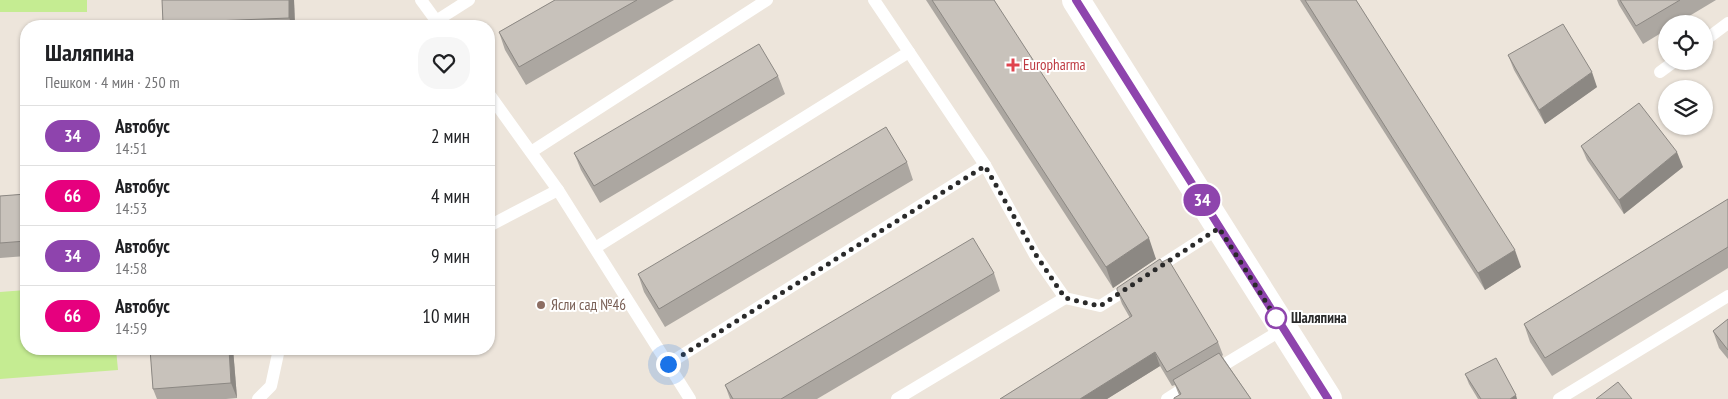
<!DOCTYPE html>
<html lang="ru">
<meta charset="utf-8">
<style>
:root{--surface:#fff;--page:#f6f6f6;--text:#202124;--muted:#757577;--line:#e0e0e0}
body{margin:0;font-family:"PT Sans Narrow",sans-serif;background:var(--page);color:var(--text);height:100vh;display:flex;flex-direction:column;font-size:19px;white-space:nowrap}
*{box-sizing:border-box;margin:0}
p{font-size:16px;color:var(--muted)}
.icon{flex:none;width:28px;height:28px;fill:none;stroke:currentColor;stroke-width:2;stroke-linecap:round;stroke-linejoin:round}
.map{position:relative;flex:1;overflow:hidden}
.details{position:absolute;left:20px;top:20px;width:475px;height:335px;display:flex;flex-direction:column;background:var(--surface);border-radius:20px;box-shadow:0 1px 4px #0004}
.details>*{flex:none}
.badge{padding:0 10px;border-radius:16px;font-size:18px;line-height:32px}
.tools{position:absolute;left:1658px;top:15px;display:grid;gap:10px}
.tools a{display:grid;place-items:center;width:55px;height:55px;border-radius:50%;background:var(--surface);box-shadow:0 1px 4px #0004;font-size:25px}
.you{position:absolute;width:25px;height:25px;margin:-12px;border:4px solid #fff;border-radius:50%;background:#1a73e8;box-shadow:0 0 0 8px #1a73e833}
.map>.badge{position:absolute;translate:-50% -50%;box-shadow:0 0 0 2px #fff}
.round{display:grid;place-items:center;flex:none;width:52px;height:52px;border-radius:20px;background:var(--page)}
.headline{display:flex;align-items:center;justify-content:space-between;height:85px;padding:0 25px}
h1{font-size:24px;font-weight:700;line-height:38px}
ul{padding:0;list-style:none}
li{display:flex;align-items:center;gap:15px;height:60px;padding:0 25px;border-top:1px solid var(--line)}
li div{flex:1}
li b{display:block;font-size:19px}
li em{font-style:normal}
li .badge{min-width:55px;font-weight:700;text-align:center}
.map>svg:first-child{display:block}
</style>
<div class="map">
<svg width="1728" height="399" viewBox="0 0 1728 399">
<rect width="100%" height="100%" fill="#ede5db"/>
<g fill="#c5ec92">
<rect x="0" y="0" width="87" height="12"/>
<polygon points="26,290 26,349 116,349 118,370 0,379 0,292"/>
</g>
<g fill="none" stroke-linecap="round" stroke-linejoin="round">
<g stroke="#fff" stroke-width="12">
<polyline points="421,0 440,26"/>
<polyline points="874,0 985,165 1035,255 1065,298 1100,306 1132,286"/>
<polyline points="436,21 469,0"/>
<polyline points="1704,41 1728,23"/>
<polyline points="1660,72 1675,61"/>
<polyline points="489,94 558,190 690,399"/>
<polyline points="531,152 767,0"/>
<polyline points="489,226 558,190"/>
<polyline points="595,248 909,52"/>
<polyline points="1154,270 1219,228"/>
<polyline points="668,364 985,165"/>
<polyline points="1212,372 1283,329"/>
<polyline points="258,399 271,386 279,349"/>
<polyline points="897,399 1065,298"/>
<polyline points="1167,399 1192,383"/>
<polyline points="1559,399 1728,296"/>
</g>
<polyline stroke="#fff" stroke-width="28" points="1076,0 1328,399"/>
</g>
<g fill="#aca7a1">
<polygon points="162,0 294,0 295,26 164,26 163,23"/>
<polygon points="555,0 674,0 526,85 505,50 499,32"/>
<polygon points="926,0 994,0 1156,259 1113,288"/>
<polygon points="1300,0 1356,0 1521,267 1485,290"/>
<polygon points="1617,0 1716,0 1676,24 1666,24 1666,30 1643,44 1619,5"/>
<polygon points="1508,55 1597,87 1545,124 1514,70"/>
<polygon points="778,76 785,94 600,203 581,170 574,153"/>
<polygon points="1581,146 1683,167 1624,214 1587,160"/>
<polygon points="907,162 913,180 665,327 644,292 638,274"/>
<polygon points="26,194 26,256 0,258 0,196"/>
<polygon points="1728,199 1728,268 1552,376 1530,342 1524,324"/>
<polygon points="994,273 1000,291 817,399 730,399 725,385"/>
<polygon points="1117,290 1218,342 1223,355 1222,356 1251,399 1179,395 1175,385 1172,386 1160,366 1107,399 1000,399 1130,318 1122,304"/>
<polygon points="1728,319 1728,359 1719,348 1713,331"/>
<polygon points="150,349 233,349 237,398 226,399 157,399 153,389"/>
<polygon points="1465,374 1517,399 1478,399 1469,384"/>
</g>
<g fill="#8c8883">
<polygon points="289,0 294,0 295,26 293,26 289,18"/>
<polygon points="1592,72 1597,87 1545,124 1539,110"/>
<polygon points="1677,152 1683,167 1624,214 1619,200"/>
<polygon points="1149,238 1156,259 1113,288 1106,267"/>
<polygon points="1515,250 1521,267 1485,290 1478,273"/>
<polygon points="229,349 233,349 237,398 231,383"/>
<polygon points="1155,352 1160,366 1107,399 1080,399"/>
<polygon points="1516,395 1517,399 1510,399"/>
</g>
<g fill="#c8c2bb" stroke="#8c8883">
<polygon points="162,0 289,0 289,18 163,23"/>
<polygon points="555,0 637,0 519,67 499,32"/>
<polygon points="932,0 994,0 1149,238 1106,267"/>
<polygon points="1305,0 1356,0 1515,250 1478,273"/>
<polygon points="1620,0 1680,0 1636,26"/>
<polygon points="1563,24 1592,72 1539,110 1508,55"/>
<polygon points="759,44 778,76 594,186 574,153"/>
<polygon points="1639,103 1677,152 1619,200 1581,146"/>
<polygon points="886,127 907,162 659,309 638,274"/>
<polygon points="26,194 26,241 0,243 0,196"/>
<polygon points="1728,199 1728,247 1545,358 1524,324"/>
<polygon points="973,238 994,273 781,399 733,399 725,385"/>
<polygon points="1160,259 1162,262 1168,259 1218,342 1167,372 1155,352 1080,399 1000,399 1132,316 1117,290 1117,288"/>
<polygon points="1728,319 1728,350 1713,331"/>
<polygon points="150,349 229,349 231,383 153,389"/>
<polygon points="1219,353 1251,399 1174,399 1174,398 1181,394 1173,380"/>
<polygon points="1496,358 1516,395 1510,399 1481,399 1465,374"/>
<polygon points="1618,382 1632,399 1596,399"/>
</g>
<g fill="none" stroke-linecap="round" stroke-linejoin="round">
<g stroke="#fff" stroke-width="11">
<polyline id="line" points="1076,0 1328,399"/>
</g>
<use href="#line" stroke="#8e44ad" stroke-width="8"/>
<polyline stroke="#2a2a2a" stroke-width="5" stroke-dasharray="0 9" points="668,364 985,166 1036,255 1065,298 1100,306 1219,228 1276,318"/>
</g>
<path fill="#e0444e" stroke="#fff" stroke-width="2" d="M1010.5 57.5h5v5h5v5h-5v5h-5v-5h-5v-5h5z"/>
<circle fill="#8d6e63" stroke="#fff" stroke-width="2" cx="541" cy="305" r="5"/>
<circle fill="#fff" stroke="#8e44ad" stroke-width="2.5" cx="1276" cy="318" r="10"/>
<g text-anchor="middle" stroke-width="4" stroke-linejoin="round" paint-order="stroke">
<g font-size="15" fill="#be3a42" stroke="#fff" text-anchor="start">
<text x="1023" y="70">Europharma</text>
</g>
<g font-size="15" fill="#785e54" stroke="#fff" text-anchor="start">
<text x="551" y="310">Ясли сад №46</text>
</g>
<g font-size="15" font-weight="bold" fill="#2a2a2a" stroke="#fff" text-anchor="start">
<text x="1291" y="323">Шаляпина</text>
</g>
</g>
</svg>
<div class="tools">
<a><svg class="icon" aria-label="locate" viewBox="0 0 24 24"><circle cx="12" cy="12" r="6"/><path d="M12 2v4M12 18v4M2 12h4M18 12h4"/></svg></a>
<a><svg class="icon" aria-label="layers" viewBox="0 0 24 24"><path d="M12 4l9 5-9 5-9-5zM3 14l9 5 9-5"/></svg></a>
</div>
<div class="you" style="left:668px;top:364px"></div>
<b class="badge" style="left:1202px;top:200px;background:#8e44ad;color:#fff">34</b>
<section class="details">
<div class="headline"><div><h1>Шаляпина</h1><p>Пешком · 4 мин · 250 m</p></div><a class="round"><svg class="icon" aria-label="heart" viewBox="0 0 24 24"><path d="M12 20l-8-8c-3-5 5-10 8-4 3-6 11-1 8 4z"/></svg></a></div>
<ul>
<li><span class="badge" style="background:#8e44ad;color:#fff">34</span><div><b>Автобус</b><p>14:51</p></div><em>2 мин</em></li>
<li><span class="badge" style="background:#e6007e;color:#fff">66</span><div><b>Автобус</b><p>14:53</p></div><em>4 мин</em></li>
<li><span class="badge" style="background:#8e44ad;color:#fff">34</span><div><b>Автобус</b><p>14:58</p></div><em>9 мин</em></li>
<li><span class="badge" style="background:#e6007e;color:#fff">66</span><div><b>Автобус</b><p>14:59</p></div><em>10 мин</em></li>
</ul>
</section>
</div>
